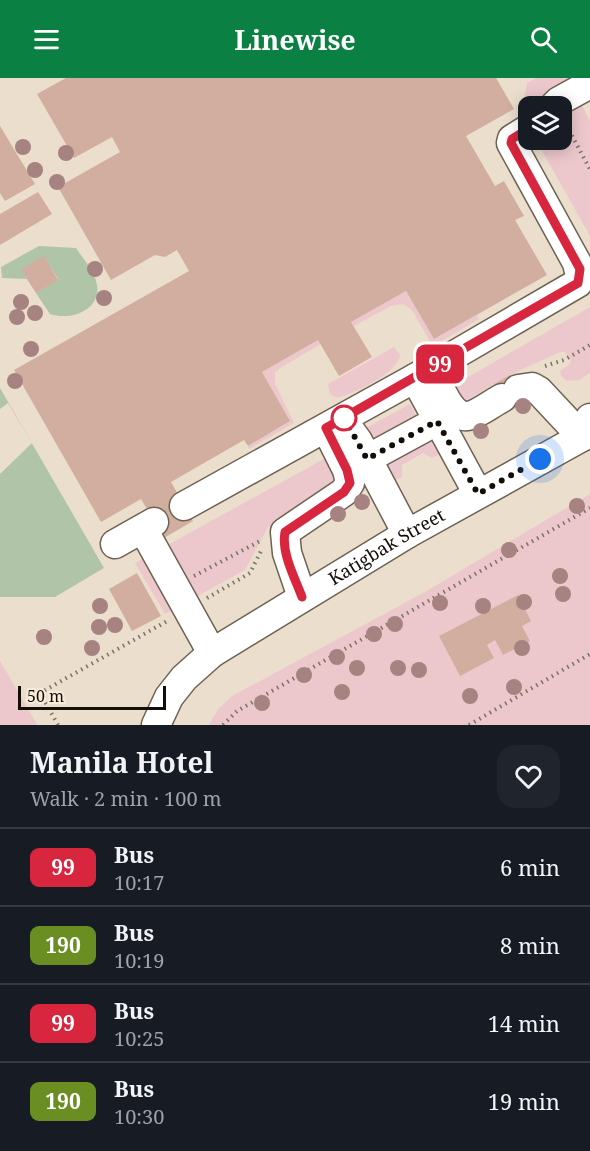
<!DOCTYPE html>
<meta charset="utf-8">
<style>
:root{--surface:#171b24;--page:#20242c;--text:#f1f3f6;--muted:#9ea1a6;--line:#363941;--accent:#0b8043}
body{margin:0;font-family:"Noto Serif",serif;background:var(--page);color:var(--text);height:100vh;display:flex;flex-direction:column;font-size:22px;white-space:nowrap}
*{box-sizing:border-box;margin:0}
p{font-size:20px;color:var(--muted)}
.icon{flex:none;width:33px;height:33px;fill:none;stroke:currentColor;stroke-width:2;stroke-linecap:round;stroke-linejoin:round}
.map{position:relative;height:647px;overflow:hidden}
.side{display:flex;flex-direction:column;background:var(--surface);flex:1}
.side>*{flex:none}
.badge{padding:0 12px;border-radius:9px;font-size:21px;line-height:39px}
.buttons{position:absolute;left:518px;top:18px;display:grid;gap:12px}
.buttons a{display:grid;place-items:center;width:54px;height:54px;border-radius:12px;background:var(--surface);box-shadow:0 3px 15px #0003;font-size:30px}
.scale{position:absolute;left:18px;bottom:15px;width:148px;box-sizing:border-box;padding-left:6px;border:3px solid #120e08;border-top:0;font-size:16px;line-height:21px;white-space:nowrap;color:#120e08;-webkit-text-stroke:4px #f9ebda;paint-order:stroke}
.you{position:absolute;width:30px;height:30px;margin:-15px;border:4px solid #fff;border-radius:50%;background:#1a73e8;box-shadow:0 0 0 9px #1a73e833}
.map>.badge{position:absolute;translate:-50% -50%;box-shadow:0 0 0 3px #fff}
.round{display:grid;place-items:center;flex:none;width:63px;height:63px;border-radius:18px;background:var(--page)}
.head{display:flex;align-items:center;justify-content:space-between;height:102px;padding:0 30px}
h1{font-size:28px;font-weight:700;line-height:45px}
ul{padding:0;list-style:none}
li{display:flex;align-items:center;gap:18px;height:78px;padding:0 30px;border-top:2px solid var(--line)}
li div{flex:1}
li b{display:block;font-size:22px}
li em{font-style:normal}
li .badge{min-width:66px;font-weight:700;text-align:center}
header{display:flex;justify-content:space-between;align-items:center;height:78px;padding:0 30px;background:var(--accent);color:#fff;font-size:27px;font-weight:700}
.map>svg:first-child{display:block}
</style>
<header><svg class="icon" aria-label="menu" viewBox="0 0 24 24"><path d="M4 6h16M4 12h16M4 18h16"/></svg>Linewise<svg class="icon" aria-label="search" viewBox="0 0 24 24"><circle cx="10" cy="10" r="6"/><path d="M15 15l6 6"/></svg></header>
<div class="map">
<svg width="590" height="647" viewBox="0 0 590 647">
<rect width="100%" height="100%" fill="#ebdecd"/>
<g fill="#ecc8cc">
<polygon points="536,0 568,0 590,43 590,158 536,62 561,62 561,28 528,28 528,39 524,23 527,5"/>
<polygon points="406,213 434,261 477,237 479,241 435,267 431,265 412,232 403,226 391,228 354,248 351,244"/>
<polygon points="590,229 590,295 579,302 567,303 561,298 560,293 570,286 571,282 565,274 560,274 510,297 461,325 449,310"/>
<polygon points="318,262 321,266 280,290 275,295 275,306 294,345 249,371 248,368 290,343 262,294"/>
<path d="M394 269 400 277C398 295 353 316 337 320L330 316 328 306Z"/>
<polygon points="410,326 421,346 377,370 366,350"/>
<polygon points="426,355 442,375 432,380 423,375 402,387 402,399 393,403 384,380"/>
<polygon points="331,377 342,393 329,410 268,449 245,492 165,536 135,485"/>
<polygon points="590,416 590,647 209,647 218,631 232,618 423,515"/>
<polygon points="0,583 35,643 37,647 0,647"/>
</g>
<g fill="#b0c5a8">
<path d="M39 168 76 170C83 181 95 193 97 207 101 232 71 243 50 236L36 215 58 201 44 179 22 192 27 201 2 200 1 189Z"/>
<polygon points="0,310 104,490 55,519 0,519"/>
</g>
<polygon fill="#ebdecd" points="8,325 32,365 0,396 0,331"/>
<g fill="#d2aea0">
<polygon points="66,0 496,0 514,31 466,58 495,108 504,103 524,138 515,142 547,197 434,261 406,213 351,244 372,279 339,298 318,262 262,294 290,343 248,368 244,362 171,404 193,443 164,460 141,421 101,444 14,292 189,193 177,172 165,179 155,177 111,202 58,109 120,74 112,59 74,80 37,16"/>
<polygon points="0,48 35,106 5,123 0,115"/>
<polygon points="38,114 52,136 0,167 0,136"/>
<polygon points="44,178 58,202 36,215 21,192"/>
<polygon points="510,297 526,324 510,333 494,306"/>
<polygon points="137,495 161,538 132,553 109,511"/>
<polygon points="518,517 531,543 522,548 530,563 503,577 495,562 487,567 494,580 460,598 439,558"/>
</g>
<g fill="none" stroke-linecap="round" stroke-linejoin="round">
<g stroke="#6e6253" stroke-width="31">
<g id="minor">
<polyline points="554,28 559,23 590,6"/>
<path d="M431 291C438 304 450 341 468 338 479 336 492 325 502 320"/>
<polyline points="415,300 478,416"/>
<polyline points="518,311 532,309 539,313 582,359"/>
<polyline points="342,341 358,363 407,456"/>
<polyline points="367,381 437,343"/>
<polyline points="184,428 415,300 578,205 580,198 577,185 511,65 512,61 528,51"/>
<polyline points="143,451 212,575"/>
<polyline points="115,466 154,444"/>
<polyline points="302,519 287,475 285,454 344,414 350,405 347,392 326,350"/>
<path id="s1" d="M156 647 169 619 184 600 212 575 407 456 582 359 590 340"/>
</g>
</g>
<g stroke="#7b7267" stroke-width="4" stroke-dasharray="1.5 4.5" stroke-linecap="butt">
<polyline points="566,47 590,91"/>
<polyline points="545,288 564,282 590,267"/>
<polyline points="194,498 262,462"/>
<polyline points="207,520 250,495 262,471"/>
<polyline points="58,647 40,615 169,542"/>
<polyline points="223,647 237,633 590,430"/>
<polyline points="469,647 590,576"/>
</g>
<use href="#minor" stroke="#fff" stroke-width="28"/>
</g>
<g fill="#a68280">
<circle cx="23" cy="69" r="8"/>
<circle cx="66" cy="75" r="8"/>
<circle cx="35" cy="92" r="8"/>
<circle cx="57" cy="104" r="8"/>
<circle cx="95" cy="191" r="8"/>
<circle cx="104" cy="220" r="8"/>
<circle cx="21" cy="224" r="8"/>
<circle cx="35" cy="235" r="8"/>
<circle cx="17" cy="239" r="8"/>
<circle cx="31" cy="271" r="8"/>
<circle cx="15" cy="303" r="8"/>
<circle cx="523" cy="328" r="8"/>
<circle cx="481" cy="353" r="8"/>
<circle cx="362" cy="424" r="8"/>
<circle cx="577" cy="428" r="8"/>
<circle cx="338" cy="436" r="8"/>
<circle cx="509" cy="472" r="8"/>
<circle cx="560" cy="498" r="8"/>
<circle cx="563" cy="516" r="8"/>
<circle cx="524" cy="524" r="8"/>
<circle cx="440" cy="525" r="8"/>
<circle cx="100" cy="528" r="8"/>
<circle cx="483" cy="528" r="8"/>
<circle cx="395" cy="546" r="8"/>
<circle cx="115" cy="547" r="8"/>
<circle cx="99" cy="549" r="8"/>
<circle cx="374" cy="556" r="8"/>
<circle cx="44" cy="559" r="8"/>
<circle cx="92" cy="570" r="8"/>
<circle cx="522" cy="570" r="8"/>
<circle cx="337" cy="579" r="8"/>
<circle cx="357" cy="590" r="8"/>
<circle cx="398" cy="590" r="8"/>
<circle cx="419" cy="592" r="8"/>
<circle cx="304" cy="597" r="8"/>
<circle cx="514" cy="609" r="8"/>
<circle cx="342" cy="614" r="8"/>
<circle cx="470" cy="618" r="8"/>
<circle cx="262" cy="625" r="8"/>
</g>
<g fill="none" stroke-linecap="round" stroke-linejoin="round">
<g stroke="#fff" stroke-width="14">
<path id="line" d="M302 519C295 500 281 475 285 454L344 414 350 405 347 392 326 350 578 205 580 191 511 65 512 61 528 51"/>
</g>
<use href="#line" stroke="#d7263d" stroke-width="9"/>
<polyline stroke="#120e08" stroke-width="6" stroke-dasharray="0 10.8" points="344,340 367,381 437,343 478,416 540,381"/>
</g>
<circle fill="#fff" stroke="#d7263d" stroke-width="3" cx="344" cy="340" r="12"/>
<g text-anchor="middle" stroke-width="5" stroke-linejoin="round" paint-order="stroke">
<g font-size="18" fill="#120e08" stroke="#f9ebda">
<text dy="6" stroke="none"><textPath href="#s1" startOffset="297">Katigbak Street</textPath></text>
</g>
</g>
</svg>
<div class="buttons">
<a><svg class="icon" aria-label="layers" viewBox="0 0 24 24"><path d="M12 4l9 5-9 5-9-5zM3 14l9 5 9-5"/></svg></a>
</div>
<div class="scale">50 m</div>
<div class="you" style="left:540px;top:381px"></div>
<b class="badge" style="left:440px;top:286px;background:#d7263d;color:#fff">99</b>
</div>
<section class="side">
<div class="head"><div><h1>Manila Hotel</h1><p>Walk · 2 min · 100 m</p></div><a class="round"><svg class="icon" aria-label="heart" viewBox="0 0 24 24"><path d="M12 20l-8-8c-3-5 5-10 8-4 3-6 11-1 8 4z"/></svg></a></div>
<ul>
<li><span class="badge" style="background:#d7263d;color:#fff">99</span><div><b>Bus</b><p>10:17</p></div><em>6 min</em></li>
<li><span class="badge" style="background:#6b8e23;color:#fff">190</span><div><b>Bus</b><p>10:19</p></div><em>8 min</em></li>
<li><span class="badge" style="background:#d7263d;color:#fff">99</span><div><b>Bus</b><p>10:25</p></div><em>14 min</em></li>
<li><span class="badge" style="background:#6b8e23;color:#fff">190</span><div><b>Bus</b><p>10:30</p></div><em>19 min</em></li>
</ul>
</section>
